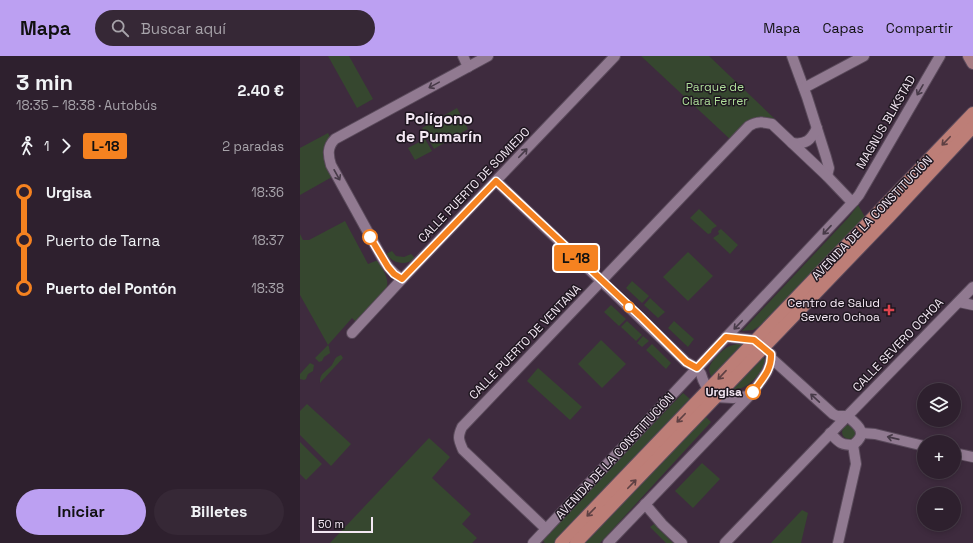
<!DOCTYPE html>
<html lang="es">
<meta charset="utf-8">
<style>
:root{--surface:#2e202e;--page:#362836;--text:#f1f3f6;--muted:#a7a3aa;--line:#493e4a;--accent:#bca0f2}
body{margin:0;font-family:"Space Grotesk",sans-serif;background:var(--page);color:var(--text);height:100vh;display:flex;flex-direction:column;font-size:15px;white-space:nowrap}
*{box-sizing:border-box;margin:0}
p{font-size:13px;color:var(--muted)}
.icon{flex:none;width:22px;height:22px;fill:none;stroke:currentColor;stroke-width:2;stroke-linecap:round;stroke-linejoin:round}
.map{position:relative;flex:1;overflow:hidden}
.drawer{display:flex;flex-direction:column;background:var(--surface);width:300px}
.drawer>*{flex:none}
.badge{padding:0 8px;border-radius:3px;font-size:14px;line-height:26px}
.buttons{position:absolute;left:617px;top:327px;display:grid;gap:8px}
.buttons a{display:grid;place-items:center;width:44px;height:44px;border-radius:50%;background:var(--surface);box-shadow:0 2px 6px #0003,0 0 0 1px var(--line);font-size:20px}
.scale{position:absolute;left:12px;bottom:10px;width:61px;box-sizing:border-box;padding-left:4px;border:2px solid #f4e8f4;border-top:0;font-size:11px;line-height:14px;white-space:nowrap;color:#f4e8f4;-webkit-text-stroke:3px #1f1720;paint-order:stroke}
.map>.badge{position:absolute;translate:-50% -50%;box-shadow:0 0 0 2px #fff}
.legs{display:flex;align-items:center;gap:6px;height:44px;padding:0 16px;font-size:13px}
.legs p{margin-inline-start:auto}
.headline{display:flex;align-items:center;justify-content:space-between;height:68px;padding:0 16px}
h1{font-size:22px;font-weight:700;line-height:30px}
.cta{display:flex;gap:8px;margin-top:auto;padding:8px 16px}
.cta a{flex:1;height:46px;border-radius:24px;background:var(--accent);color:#111;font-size:16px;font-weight:700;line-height:46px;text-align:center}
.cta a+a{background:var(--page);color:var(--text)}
ul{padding:0 16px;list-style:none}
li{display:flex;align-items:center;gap:14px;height:48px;font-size:15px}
li i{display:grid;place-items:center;width:6px;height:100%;margin:0 5px;background:currentColor}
li i::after{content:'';width:10px;height:10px;margin:-5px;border:3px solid;border-radius:50%;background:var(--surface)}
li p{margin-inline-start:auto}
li:first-child i{background:linear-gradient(#0000 50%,currentColor 0)}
li:last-child i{background:linear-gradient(currentColor 50%,#0000 0)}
header{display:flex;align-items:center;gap:24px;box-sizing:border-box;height:56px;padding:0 20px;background:var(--accent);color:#111}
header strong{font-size:19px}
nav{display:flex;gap:22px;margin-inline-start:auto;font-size:14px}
.search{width:280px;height:36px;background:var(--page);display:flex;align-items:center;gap:10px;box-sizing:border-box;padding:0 14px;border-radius:22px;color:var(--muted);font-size:15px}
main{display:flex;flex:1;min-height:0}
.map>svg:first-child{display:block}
</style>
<header>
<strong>Mapa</strong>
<div class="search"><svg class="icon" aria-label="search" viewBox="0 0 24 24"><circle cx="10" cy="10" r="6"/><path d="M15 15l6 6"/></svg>Buscar aquí</div>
<nav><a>Mapa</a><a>Capas</a><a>Compartir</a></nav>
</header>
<main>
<section class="drawer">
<div class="headline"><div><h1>3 min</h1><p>18:35 – 18:38 · Autobús</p></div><b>2.40 €</b></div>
<div class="legs"><svg class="icon" aria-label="walk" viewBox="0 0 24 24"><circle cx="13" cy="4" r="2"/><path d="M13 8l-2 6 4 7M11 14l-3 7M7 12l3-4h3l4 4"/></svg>1<svg class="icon" aria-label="forward" viewBox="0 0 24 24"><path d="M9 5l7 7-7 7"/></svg><b class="badge" style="background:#f58220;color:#111">L-18</b><p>2 paradas</p></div>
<ul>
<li><i style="color:#f58220"></i><b>Urgisa</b><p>18:36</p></li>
<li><i style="color:#f58220"></i><span>Puerto de Tarna</span><p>18:37</p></li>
<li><i style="color:#f58220"></i><b>Puerto del Pontón</b><p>18:38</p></li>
</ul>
<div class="cta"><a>Iniciar</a><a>Billetes</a></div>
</section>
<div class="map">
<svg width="673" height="487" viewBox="0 0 673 487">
<rect width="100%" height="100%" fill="#3e2b3e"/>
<g fill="#36472f">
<polygon points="28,0 49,0 73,43 57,52"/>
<polygon points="341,0 409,0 476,64 472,68 463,66 433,86"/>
<polygon points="157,52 168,73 134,93 122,72"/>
<path d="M28 77 30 81C18 96 24 106 32 121L0 139V92Z"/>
<polygon points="125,83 132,95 115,104 108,92"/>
<polygon points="558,149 565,161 469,264 453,274 442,275 549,161"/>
<polygon points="399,153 417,170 412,173 411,177 408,178 390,162"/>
<path d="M45 165 68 208 78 204C81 210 89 222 87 230 86 237 62 259 56 266L52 262 28 289 29 291 30 297 24 301 22 305 19 306 15 302 28 289 0 239V178L3 184H9Z"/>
<polygon points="421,173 438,189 430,198 413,182 419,178 418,175"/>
<path d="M92 195 96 200 104 201 111 198 115 202C106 210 94 208 86 198Z"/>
<polygon points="388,196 413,220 388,245 363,221"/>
<polygon points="332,225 349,240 342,247 326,232"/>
<polygon points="350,242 365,256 358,262 344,249"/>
<polygon points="311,249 326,263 319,270 304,256"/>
<polygon points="327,265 342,279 336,285 321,271"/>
<polygon points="374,265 394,283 388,291 368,272"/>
<polygon points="343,280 349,285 342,291 337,287"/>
<polygon points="301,284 326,308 302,332 278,308"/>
<path d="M440 287 443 289 412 322C410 318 408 314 410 310 412 304 424 292 430 290 433 289 437 288 440 287Z"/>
<polygon points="352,288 371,307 366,313 346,294"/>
<path d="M41 299 43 302 20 327C19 318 25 316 30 311 35 307 33 301 41 299Z"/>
<path d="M462 299 465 304V311C458 320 443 338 431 332Z"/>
<polygon points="10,307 14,309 13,315 8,318 6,323 4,324 0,323 0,318"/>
<polygon points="238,312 282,351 270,364 227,325"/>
<polygon points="383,337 390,343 256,487 245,487 242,484"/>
<polygon points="7,348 51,388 31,410 0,379 0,355"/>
<polygon points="405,360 411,366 300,487 282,487"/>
<circle cx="549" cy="376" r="7"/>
<polygon points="129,382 150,401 132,422 171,458 162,468 177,482 172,487 30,487"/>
<polygon points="0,386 22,408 6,424 0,418"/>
<polygon points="402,407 420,423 393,452 375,435"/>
<polygon points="502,454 508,457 501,487 471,487"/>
<polygon points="354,468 373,487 366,487 350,471"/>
</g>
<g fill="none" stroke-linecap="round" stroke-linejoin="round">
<g stroke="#5a4a5b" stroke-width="12">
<g id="street">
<polyline points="163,0 168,11"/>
<polyline points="492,0 507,41 526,101 529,112 527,120"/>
<polyline points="504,32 564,0"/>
<path d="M492 87C506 89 511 84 517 72"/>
<polyline points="196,125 339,261 386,306 397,312 401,318 403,324 408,334 415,341 433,342 448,340"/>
<path d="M102 223C91 216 86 209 80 198L31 109C28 99 27 91 35 83L188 0"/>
<polyline points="659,246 673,249"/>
<polyline points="52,277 102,223 315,0"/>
<polyline points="426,281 455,284 459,287"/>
<polyline points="471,298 471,302 533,358 537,360 547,360"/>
<path d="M530 377C539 386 540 389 553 389 569 377 558 369 547 360"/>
<polyline points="562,377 575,378 624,390"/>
<polyline points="654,397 673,401"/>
<polyline points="345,448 362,468 382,487"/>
<path d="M246 473 163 394C159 384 157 382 162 371L449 70C457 65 463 66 472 68L527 120 549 143 554 145"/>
<polyline points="233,487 554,145 559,139 640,0"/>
<path d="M308 487 453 336C460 325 470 316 471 302"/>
<polyline points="425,487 523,385 673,231"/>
<polyline points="538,487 556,408 553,389"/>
</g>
</g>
<g stroke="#5a4a5b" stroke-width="14">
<polyline id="secondary" points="669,0 673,7"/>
</g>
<g stroke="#5a4a5b" stroke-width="14">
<g id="primary">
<path d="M261 487C398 344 535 200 673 57"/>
<polyline points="276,487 589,161 673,71"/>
</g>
</g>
<use href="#street" stroke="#917a91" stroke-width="10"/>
<use href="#secondary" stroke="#a77c84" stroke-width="12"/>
<use href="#primary" stroke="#bd7e77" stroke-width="12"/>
</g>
<defs><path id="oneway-shaft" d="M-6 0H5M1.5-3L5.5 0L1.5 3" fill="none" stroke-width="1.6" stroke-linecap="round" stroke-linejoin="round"/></defs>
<g stroke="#473a48">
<use href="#oneway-shaft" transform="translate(134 29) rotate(151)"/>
<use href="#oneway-shaft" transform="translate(620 34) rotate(120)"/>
<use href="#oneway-shaft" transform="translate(223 97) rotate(-46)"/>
<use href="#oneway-shaft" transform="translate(37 119) rotate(61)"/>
<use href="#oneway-shaft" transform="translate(527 174) rotate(133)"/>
<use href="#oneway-shaft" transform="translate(438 269) rotate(134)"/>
<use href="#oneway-shaft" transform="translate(515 342) rotate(-137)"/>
<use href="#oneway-shaft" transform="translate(593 382) rotate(-167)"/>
</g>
<g stroke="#5e4043">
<use href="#oneway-shaft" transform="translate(646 85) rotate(134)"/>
<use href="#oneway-shaft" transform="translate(422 319) rotate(133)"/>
<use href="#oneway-shaft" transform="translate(381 362) rotate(134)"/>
<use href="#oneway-shaft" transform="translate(332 428) rotate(-46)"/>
<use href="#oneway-shaft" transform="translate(291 456) rotate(134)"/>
</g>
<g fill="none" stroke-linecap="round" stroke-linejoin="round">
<g stroke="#fff" stroke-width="9">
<path id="line-1" d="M70 181 88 211 94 218 102 223 196 125 340 260 386 306 397 312 426 281 454 284 471 298C472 314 462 323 453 336"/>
</g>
<use href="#line-1" stroke="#f58220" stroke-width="6"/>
</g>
<g fill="#fff" stroke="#f58220" stroke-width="2">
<circle cx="70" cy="181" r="7"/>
<circle cx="329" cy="251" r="5"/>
<circle cx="453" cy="336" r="7"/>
</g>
<path fill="#e0444e" stroke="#1f1720" stroke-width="1.5" d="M587 248h4v4h4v4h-4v4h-4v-4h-4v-4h4z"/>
<g text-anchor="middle" stroke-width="3" stroke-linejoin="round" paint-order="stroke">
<g font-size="12" fill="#aedd99" stroke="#1f1720">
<text x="415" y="35">Parque de<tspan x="415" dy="14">Clara Ferrer</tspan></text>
</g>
<g font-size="12" fill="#f4e8f4" stroke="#1f1720">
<text transform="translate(586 66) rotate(-60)" y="4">MAGNUS BLIKSTAD</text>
<text transform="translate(174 129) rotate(-46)" y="4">CALLE PUERTO DE SOMIEDO</text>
<text transform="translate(572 162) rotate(-46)" y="4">AVENIDA DE LA CONSTITUCIÓN</text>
<text transform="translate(225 286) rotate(-46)" y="4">CALLE PUERTO DE VENTANA</text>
<text transform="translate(598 289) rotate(-46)" y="4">CALLE SEVERO OCHOA</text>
<text transform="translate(315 400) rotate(-47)" y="4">AVENIDA DE LA CONSTITUCIÓN</text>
</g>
<g font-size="12" fill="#f4e8f4" stroke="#1f1720" text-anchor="end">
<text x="580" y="251">Centro de Salud<tspan x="580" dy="14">Severo Ochoa</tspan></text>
</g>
<g font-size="12" font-weight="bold" fill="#f4e8f4" stroke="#1f1720" text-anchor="end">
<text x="442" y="340">Urgisa</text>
</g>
<g font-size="16" font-weight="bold" fill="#f4e8f4" stroke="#1f1720">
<text x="139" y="68">Polígono<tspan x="139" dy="18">de Pumarín</tspan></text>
</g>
</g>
</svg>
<div class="buttons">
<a><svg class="icon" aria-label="layers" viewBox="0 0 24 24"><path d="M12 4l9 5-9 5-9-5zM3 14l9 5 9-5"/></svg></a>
<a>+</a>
<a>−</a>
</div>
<div class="scale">50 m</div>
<b class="badge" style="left:276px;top:202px;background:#f58220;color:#111">L-18</b>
</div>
</main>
